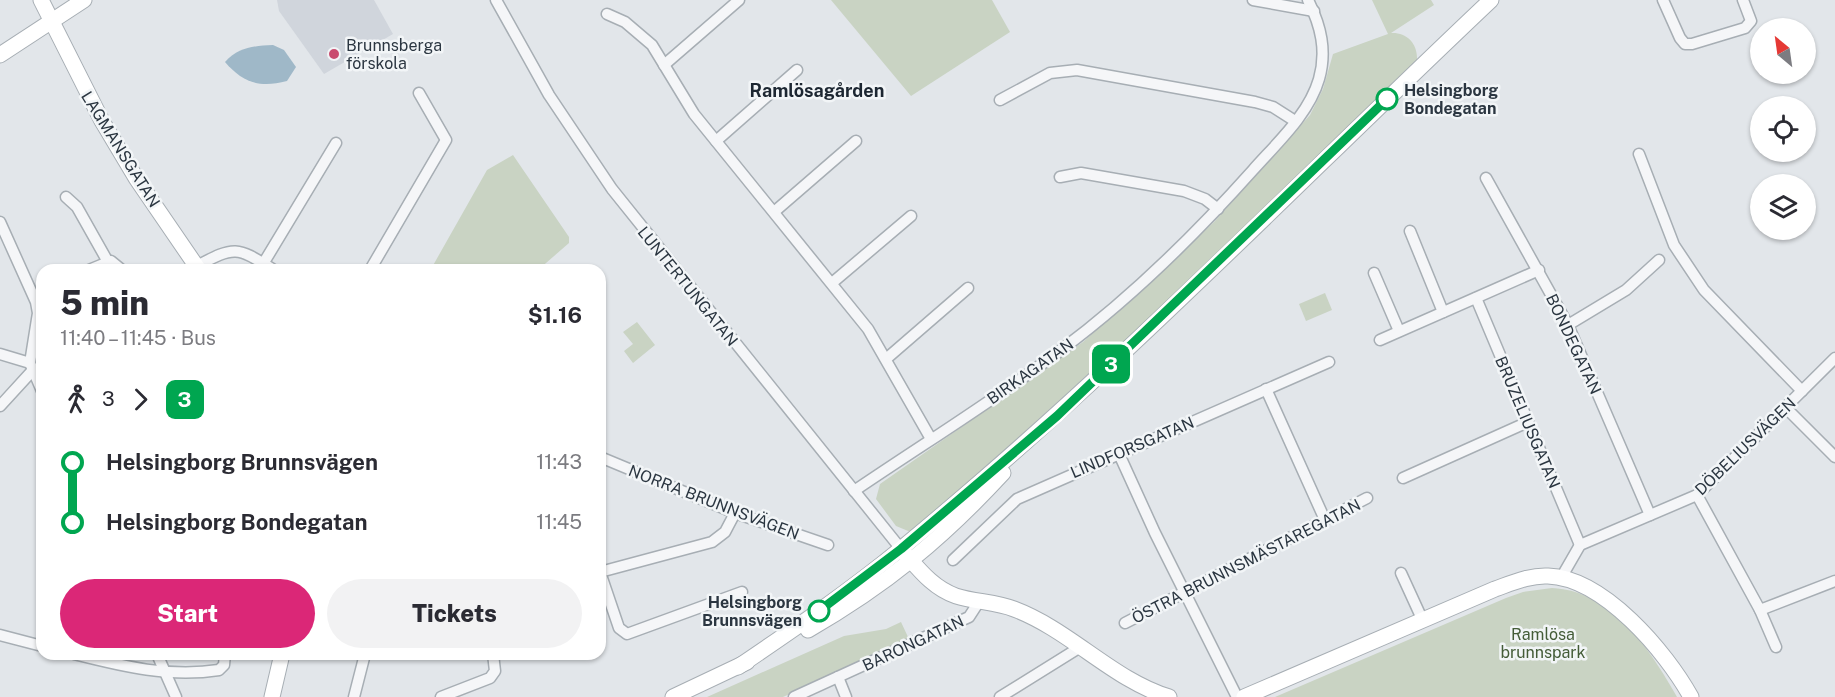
<!DOCTYPE html>
<meta charset="utf-8">
<style>
:root{--surface:#fff;--page:#f2f2f3;--text:#2b2b33;--muted:#7c7c81;--accent:#db2777}
body{margin:0;font-family:"Public Sans",sans-serif;background:var(--page);color:var(--text);height:100vh;display:flex;flex-direction:column;font-size:22px;white-space:nowrap}
*{box-sizing:border-box;margin:0}
p{font-size:20px;color:var(--muted)}
.icon{flex:none;width:33px;height:33px;fill:none;stroke:currentColor;stroke-width:2;stroke-linecap:round;stroke-linejoin:round}
.map{position:relative;flex:1;overflow:hidden}
.drawer{position:absolute;left:36px;top:264px;width:570px;height:396px;display:flex;flex-direction:column;background:var(--surface);border-radius:18px;box-shadow:0 2px 4px #0004}
.drawer>*{flex:none}
.badge{padding:0 12px;border-radius:9px;font-size:21px;line-height:39px}
.needle{width:39px;rotate:331deg}
.fabs{position:absolute;left:1750px;top:18px;display:grid;gap:12px}
.fabs a{display:grid;place-items:center;width:66px;height:66px;border-radius:50%;background:var(--surface);box-shadow:0 2px 4px #0004;font-size:30px}
.map>.badge{position:absolute;translate:-50% -50%;box-shadow:0 0 0 3px #fff}
.legs{display:flex;align-items:center;gap:9px;height:66px;padding:0 24px;font-size:20px}
.legs p{margin-inline-start:auto}
.headline{display:flex;align-items:center;justify-content:space-between;height:102px;padding:0 24px}
h1{font-size:33px;font-weight:800;line-height:45px}
.primary-button{display:flex;gap:12px;margin-top:auto;padding:12px 24px}
.primary-button a{flex:1;height:69px;border-radius:36px;background:var(--accent);color:#fff;font-size:24px;font-weight:800;line-height:69px;text-align:center}
.primary-button a+a{background:var(--page);color:var(--text)}
ul{padding:0 24px;list-style:none}
li{display:flex;align-items:center;gap:21px;height:60px;font-size:22px}
li i{display:grid;place-items:center;width:9px;height:100%;margin:0 8px;background:currentColor}
li i::after{content:'';width:15px;height:15px;margin:-8px;border:4px solid;border-radius:50%;background:var(--surface)}
li p{margin-inline-start:auto}
li:first-child i{background:linear-gradient(#0000 50%,currentColor 0)}
li:last-child i{background:linear-gradient(currentColor 50%,#0000 0)}
.map>svg:first-child{display:block}
</style>
<div class="map">
<svg width="1835" height="697" viewBox="0 0 1835 697">
<rect width="100%" height="100%" fill="#e2e6ea"/>
<polygon fill="#d0d5dc" points="277,0 374,0 393,34 324,74 279,11"/>
<g fill="#c9d3c3">
<polygon points="831,0 992,0 1010,32 911,96"/>
<path d="M1372 0H1431L1434 5 1391 33C1406 32 1418 43 1417 60L1065 399 913 533 896 526 876 499 880 484 1083 342 1214 222 1310 115 1323 89 1333 54 1388 34Z"/>
<polygon points="513,155 569,237 569,243 538,270 466,270 449,265 431,269 487,170"/>
<polygon points="1325,293 1332,310 1306,321 1299,304"/>
<polygon points="637,322 655,345 633,363 624,351 633,344 623,332"/>
<path d="M1552 588C1613 591 1650 650 1677 697H1275L1506 598 1523 592Z"/>
<polygon points="901,622 908,637 906,642 783,697 707,697 844,636 886,629"/>
</g>
<path fill="#9fb8c8" d="M273 45 284 50 296 67 287 81C260 88 243 83 225 62 239 47 253 46 273 45Z"/>
<g fill="none" stroke-linecap="round" stroke-linejoin="round">
<g stroke="#a7aeb4" stroke-width="13">
<g id="street">
<polyline points="496,0 549,95 612,189 901,549"/>
<polyline points="1253,0 1314,11"/>
<polyline points="1663,0 1680,38 1685,44 1692,44 1745,28 1751,21 1743,0"/>
<polyline points="607,14 625,22 652,45 694,114 868,329 931,439"/>
<polyline points="664,65 739,0"/>
<polyline points="1000,100 1050,73 1077,70 1255,102 1273,107 1295,121"/>
<polyline points="716,141 797,70"/>
<polyline points="1639,154 1674,245 1704,290 1802,391"/>
<polyline points="1060,177 1081,173 1184,191 1205,199 1218,209"/>
<polyline points="1486,178 1568,325 1650,515"/>
<polyline points="66,197 77,207 108,262"/>
<polyline points="774,212 856,141"/>
<polyline points="0,222 36,302 38,313 30,363 42,391"/>
<polyline points="1410,231 1443,312"/>
<polyline points="263,264 336,143"/>
<path d="M197 266C236 245 237 247 274 270"/>
<polyline points="89,270 111,261 122,270"/>
<polyline points="370,270 446,140 419,93"/>
<polyline points="1374,273 1399,331"/>
<polyline points="832,283 911,216"/>
<polyline points="1476,298 1580,545"/>
<polyline points="1568,325 1626,290 1659,260"/>
<polyline points="1380,340 1539,270"/>
<polyline points="0,354 30,363"/>
<polyline points="886,359 968,288"/>
<polyline points="1266,389 1325,520"/>
<polyline points="0,406 33,370"/>
<polyline points="1786,408 1835,457"/>
<polyline points="1119,454 1155,533 1237,697"/>
<polyline points="600,457 735,513 828,545"/>
<polyline points="1403,478 1528,422"/>
<path d="M854 491C923 444 995 400 1061 350 1131 298 1195 235 1253 170 1277 143 1309 114 1319 79 1327 51 1321 26 1308 0"/>
<polyline points="1697,495 1760,610 1776,647"/>
<polyline points="953,560 1017,499 1329,362"/>
<polyline points="600,572 619,628 627,634 742,592"/>
<polyline points="600,572 712,542 725,532 735,513"/>
<polyline points="1401,573 1423,621"/>
<polyline points="1561,578 1580,545 1697,495 1835,358"/>
<polyline points="1760,610 1835,581"/>
<polyline points="1125,623 1367,498"/>
<polyline points="0,635 42,646"/>
<path d="M74 654C122 666 169 678 219 670L224 665 225 654"/>
<polyline points="157,654 176,697"/>
<polyline points="838,677 846,697"/>
<polyline points="354,697 365,654"/>
<polyline points="441,697 490,678 495,671 493,654"/>
<polyline points="794,697 969,617 980,600"/>
<polyline points="1000,697 1082,646"/>
</g>
</g>
<g stroke="#a7aeb4" stroke-width="17">
<g id="secondary">
<polyline points="41,0 102,121 136,178 199,270"/>
<polyline points="0,55 84,0"/>
<path d="M907 556C921 572 935 589 956 596 975 602 996 602 1014 609 1070 630 1113 680 1169 697"/>
<path d="M808 630C885 586 942 539 1003 473"/>
<path d="M738 667C794 629 850 591 902 548 1109 378 1296 184 1491 0"/>
<polyline points="272,697 282,654"/>
<polyline points="673,697 747,662"/>
<path d="M1244 697 1495 589C1512 583 1530 575 1548 576 1604 578 1666 652 1691 697"/>
</g>
</g>
<use href="#street" stroke="#f5f6f8" stroke-width="10"/>
<use href="#secondary" stroke="#fff" stroke-width="15"/>
</g>
<g fill="none" stroke-linecap="round" stroke-linejoin="round">
<g stroke="#fff" stroke-width="14">
<polyline id="line-1" points="819,611 901,549 1057,416 1387,99"/>
</g>
<use href="#line-1" stroke="#00a650" stroke-width="9"/>
</g>
<circle fill="#c94c6f" stroke="#f2f5f7" stroke-width="2" cx="334" cy="54" r="6"/>
<g fill="#fff" stroke="#00a650" stroke-width="3">
<circle cx="1387" cy="99" r="10"/>
<circle cx="819" cy="611" r="10"/>
</g>
<g text-anchor="middle" stroke-width="5" stroke-linejoin="round" paint-order="stroke">
<g font-size="16" fill="#2b3641" stroke="#f2f5f7" text-anchor="start">
<text x="346" y="51">Brunnsberga<tspan x="346" dy="18">förskola</tspan></text>
</g>
<g font-size="16" font-weight="bold" fill="#2b3641" stroke="#f2f5f7" text-anchor="start">
<text x="1404" y="96">Helsingborg<tspan x="1404" dy="18">Bondegatan</tspan></text>
<text x="802" y="608" text-anchor="end">Helsingborg<tspan x="802" dy="18">Brunnsvägen</tspan></text>
</g>
<g font-size="16" fill="#2b3641" stroke="#f2f5f7">
<text transform="translate(121 149) rotate(58)" y="6">LAGMANSGATAN</text>
<text transform="translate(688 286) rotate(51)" y="6">LUNTERTUNGATAN</text>
<text transform="translate(1574 344) rotate(65)" y="6">BONDEGATAN</text>
<text transform="translate(1030 371) rotate(-35)" y="6">BIRKAGATAN</text>
<text transform="translate(1528 422) rotate(67)" y="6">BRUZELIUSGATAN</text>
<text transform="translate(1745 446) rotate(-44)" y="6">DÖBELIUSVÄGEN</text>
<text transform="translate(1132 447) rotate(-23)" y="6">LINDFORSGATAN</text>
<text transform="translate(714 502) rotate(21)" y="6">NORRA BRUNNSVÄGEN</text>
<text transform="translate(1246 561) rotate(-27)" y="6">ÖSTRA BRUNNSMÄSTAREGATAN</text>
<text transform="translate(913 643) rotate(-25)" y="6">BARONGATAN</text>
</g>
<g font-size="16" fill="#445c38" stroke="#f2f5f7">
<text x="1543" y="640">Ramlösa<tspan x="1543" dy="18">brunnspark</tspan></text>
</g>
<g font-size="18" font-weight="bold" fill="#1d2732" stroke="#f2f5f7">
<text x="817" y="97">Ramlösagården</text>
</g>
</g>
</svg>
<div class="fabs">
<a><svg class="needle" viewBox="-14 -14 28 28"><path d="M0-13l5 13h-10z" fill="#e53935"/><path d="M0 13l5-13h-10z" fill="#7c7c81"/></svg></a>
<a><svg class="icon" aria-label="locate" viewBox="0 0 24 24"><circle cx="12" cy="12" r="6"/><path d="M12 2v4M12 18v4M2 12h4M18 12h4"/></svg></a>
<a><svg class="icon" aria-label="layers" viewBox="0 0 24 24"><path d="M12 4l9 5-9 5-9-5zM3 14l9 5 9-5"/></svg></a>
</div>
<b class="badge" style="left:1111px;top:364px;background:#00a650;color:#fff">3</b>
<section class="drawer">
<div class="headline"><div><h1>5 min</h1><p>11:40 – 11:45 · Bus</p></div><b>$1.16</b></div>
<div class="legs"><svg class="icon" aria-label="walk" viewBox="0 0 24 24"><circle cx="13" cy="4" r="2"/><path d="M13 8l-2 6 4 7M11 14l-3 7M7 12l3-4h3l4 4"/></svg>3<svg class="icon" aria-label="forward" viewBox="0 0 24 24"><path d="M9 5l7 7-7 7"/></svg><b class="badge" style="background:#00a650;color:#fff">3</b></div>
<ul>
<li><i style="color:#00a650"></i><b>Helsingborg Brunnsvägen</b><p>11:43</p></li>
<li><i style="color:#00a650"></i><b>Helsingborg Bondegatan</b><p>11:45</p></li>
</ul>
<div class="primary-button"><a>Start</a><a>Tickets</a></div>
</section>
</div>
